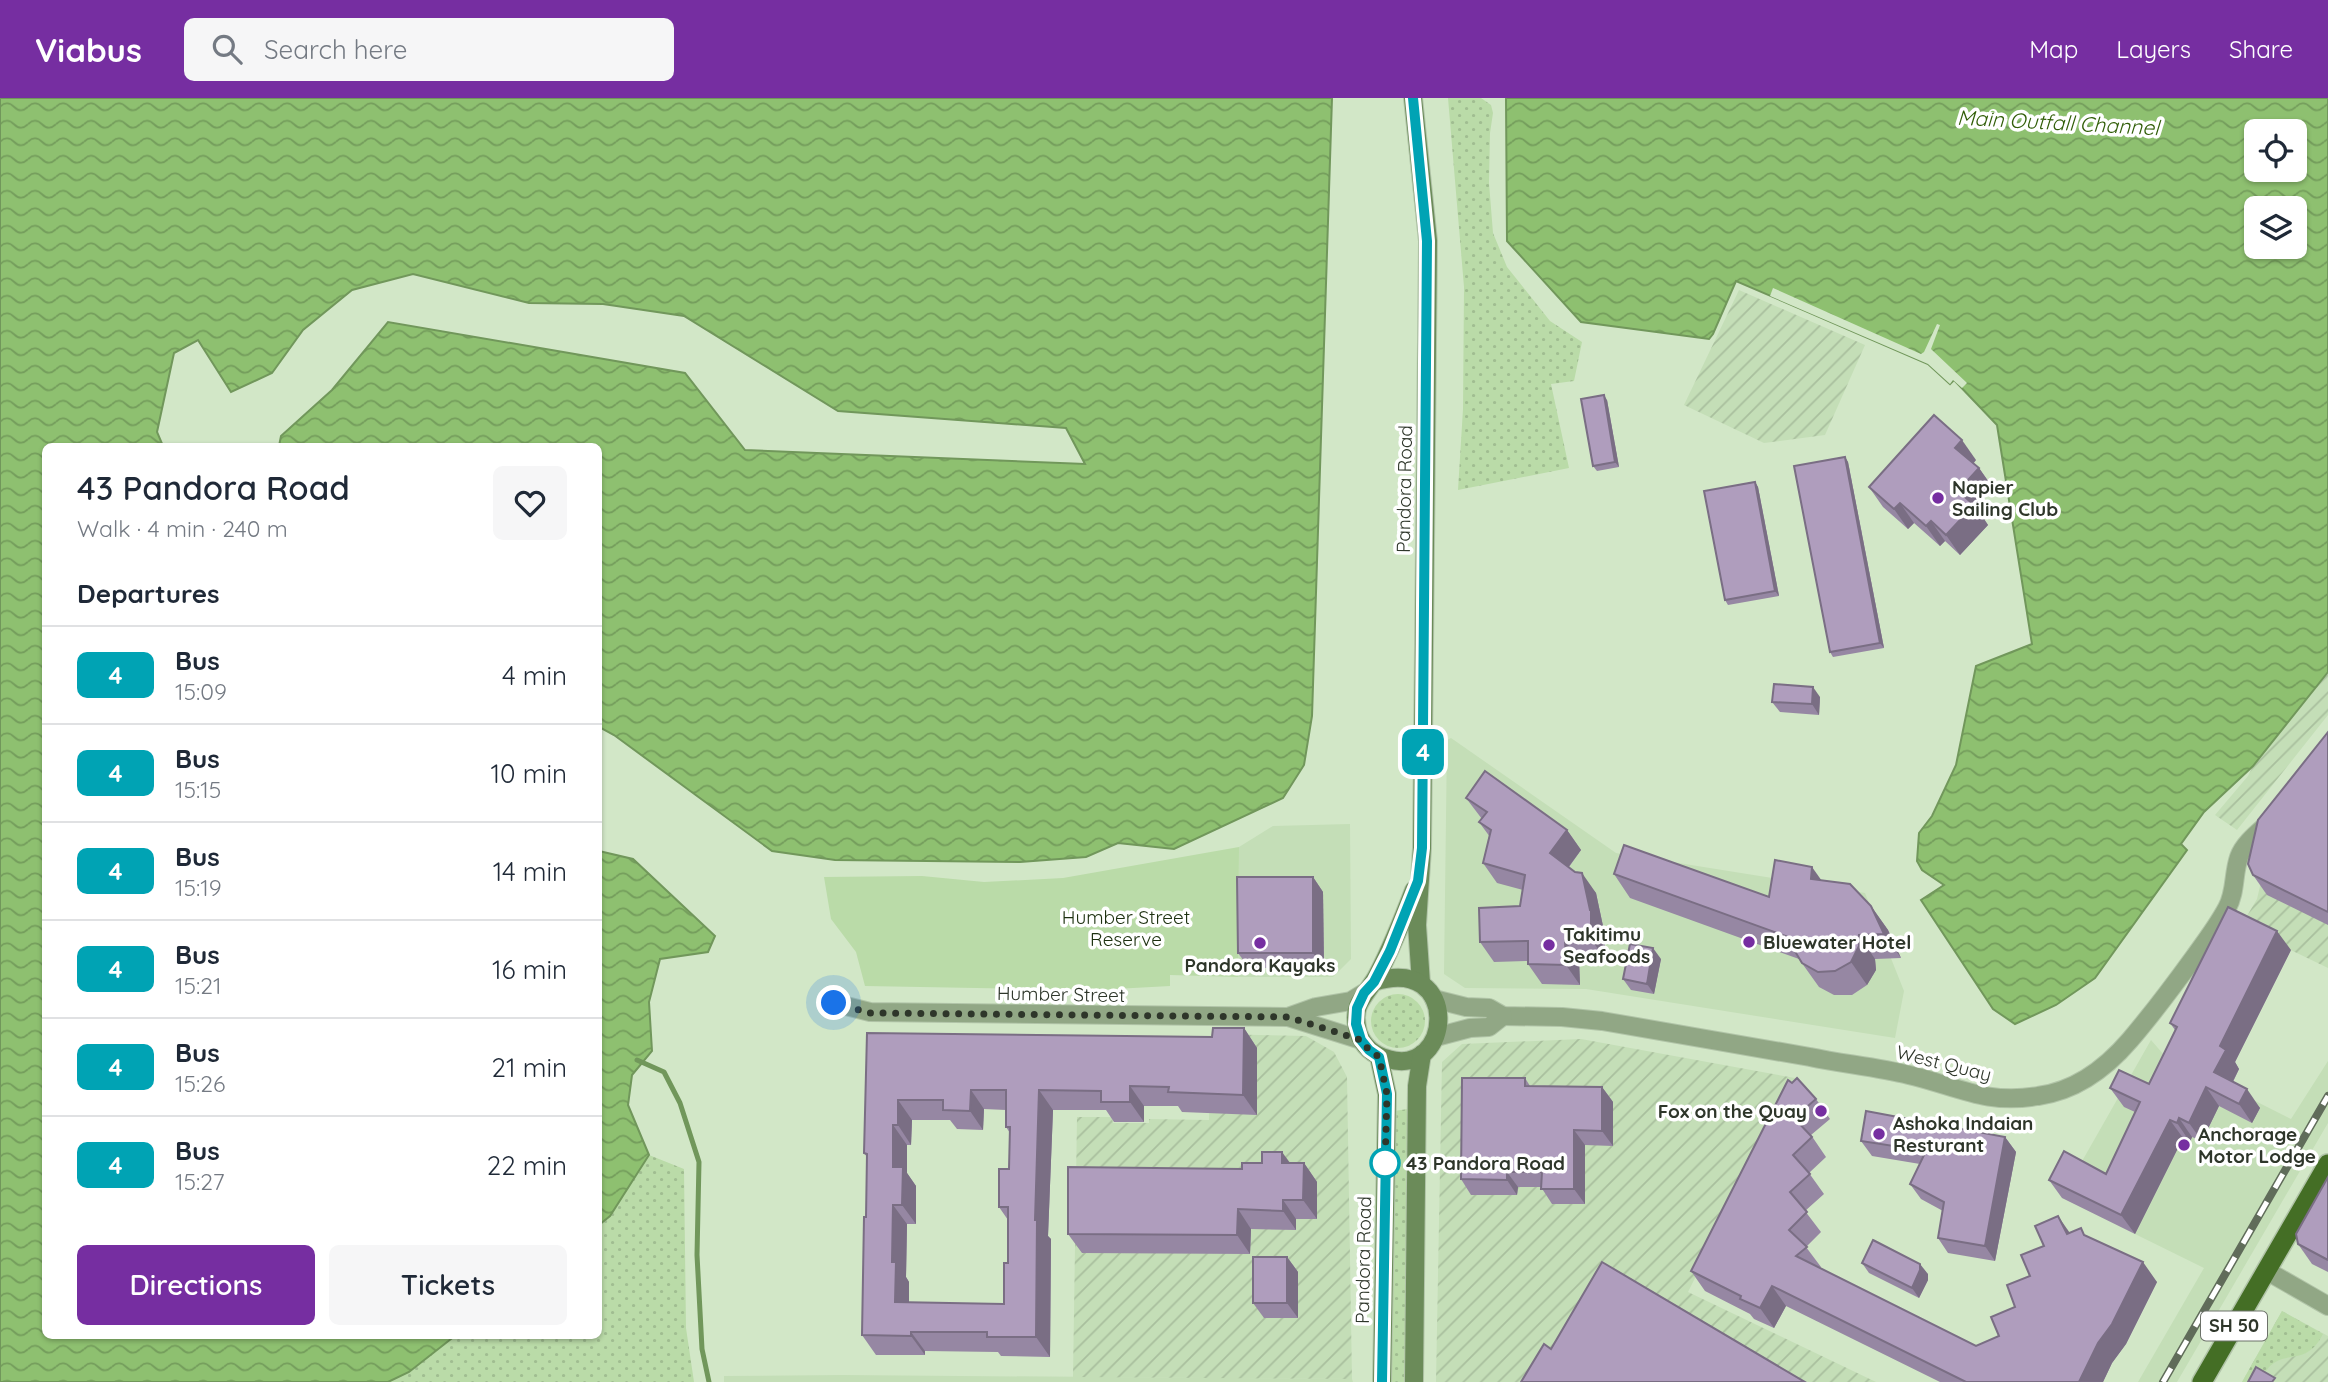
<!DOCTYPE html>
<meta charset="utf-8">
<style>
:root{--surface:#fff;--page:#f6f6f7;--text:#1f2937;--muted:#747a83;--line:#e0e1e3;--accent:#762ea1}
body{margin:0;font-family:Quicksand,sans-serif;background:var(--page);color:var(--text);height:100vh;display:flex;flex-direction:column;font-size:26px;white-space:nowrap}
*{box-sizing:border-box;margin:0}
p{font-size:23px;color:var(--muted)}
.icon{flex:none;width:38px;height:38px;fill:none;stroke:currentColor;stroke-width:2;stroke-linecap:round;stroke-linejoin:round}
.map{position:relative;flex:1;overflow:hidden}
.details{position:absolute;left:42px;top:345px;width:560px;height:896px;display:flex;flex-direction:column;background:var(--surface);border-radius:10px;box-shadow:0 2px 5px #0004}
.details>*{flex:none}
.badge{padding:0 14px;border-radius:10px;font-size:24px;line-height:46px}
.controls{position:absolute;left:2244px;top:21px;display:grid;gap:14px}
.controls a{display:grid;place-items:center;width:63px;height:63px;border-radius:10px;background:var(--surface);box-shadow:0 2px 5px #0004;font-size:35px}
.you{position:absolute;width:35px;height:35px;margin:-18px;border:5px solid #fff;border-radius:50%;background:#1a73e8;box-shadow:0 0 0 10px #1a73e833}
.map>.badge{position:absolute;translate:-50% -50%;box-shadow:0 0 0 4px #fff}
h2{padding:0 35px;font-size:26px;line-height:63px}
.round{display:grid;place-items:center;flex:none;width:74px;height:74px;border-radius:10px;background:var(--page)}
.summary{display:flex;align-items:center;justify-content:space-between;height:119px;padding:0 35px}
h1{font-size:33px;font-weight:600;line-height:52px}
.cta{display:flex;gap:14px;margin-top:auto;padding:14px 35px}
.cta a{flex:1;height:80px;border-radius:10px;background:var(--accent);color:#fff;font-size:28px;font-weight:600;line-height:80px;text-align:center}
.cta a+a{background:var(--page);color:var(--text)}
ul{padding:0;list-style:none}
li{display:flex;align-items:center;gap:21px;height:98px;padding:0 35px;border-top:2px solid var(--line)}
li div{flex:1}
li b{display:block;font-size:26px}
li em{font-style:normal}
li .badge{min-width:77px;font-weight:700;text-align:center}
header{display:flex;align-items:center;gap:42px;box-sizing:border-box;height:98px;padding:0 35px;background:var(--accent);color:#fff}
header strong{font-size:33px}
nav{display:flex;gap:38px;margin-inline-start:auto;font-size:24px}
.search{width:490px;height:63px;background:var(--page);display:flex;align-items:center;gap:18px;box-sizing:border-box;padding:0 24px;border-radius:10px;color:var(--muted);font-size:26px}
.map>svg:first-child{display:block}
</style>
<header>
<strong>Viabus</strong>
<div class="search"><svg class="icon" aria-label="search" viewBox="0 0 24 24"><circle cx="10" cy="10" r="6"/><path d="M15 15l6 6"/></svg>Search here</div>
<nav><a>Map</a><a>Layers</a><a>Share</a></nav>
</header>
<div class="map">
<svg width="2328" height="1284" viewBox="0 0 2328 1284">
<defs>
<pattern id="industrial-furrows" width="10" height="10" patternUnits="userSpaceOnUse" patternTransform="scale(1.75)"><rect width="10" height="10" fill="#c4deb7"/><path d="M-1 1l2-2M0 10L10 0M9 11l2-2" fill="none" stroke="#a9bf9e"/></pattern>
<pattern id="grass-dots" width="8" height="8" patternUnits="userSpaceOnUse" patternTransform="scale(1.75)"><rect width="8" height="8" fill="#badba8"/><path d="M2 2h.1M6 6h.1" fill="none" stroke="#a0bd91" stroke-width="1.8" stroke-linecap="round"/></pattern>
<pattern id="water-waves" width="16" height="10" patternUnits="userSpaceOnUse" patternTransform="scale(1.75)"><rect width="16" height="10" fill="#8ec070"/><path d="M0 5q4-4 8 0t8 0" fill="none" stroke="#749d5c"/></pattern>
</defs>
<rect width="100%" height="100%" fill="#d2e7c7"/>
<g fill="#c4deb7">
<polygon points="1451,640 1616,755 1865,795 1904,893 1895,940 1586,891 1465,890 1444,876 1447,642"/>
<polygon points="1350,726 1351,861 1333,879 1238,879 1239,749 1273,728"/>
<polygon points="2151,942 2164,957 2291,1021 2328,963 2328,1025 2177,1284 2138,1284 2204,1170 2135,1136 2077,1072"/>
<polygon points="843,1277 1352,1281 1353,1284 724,1284 724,1278"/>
</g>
<g fill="url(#industrial-furrows)">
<polygon points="1739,192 1865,247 1825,337 1764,345 1684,307"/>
<polygon points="2328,574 2328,617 2237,732 2215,717 2248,678 2253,668"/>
<polygon points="2328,669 2328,870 2241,828 2257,801 2271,741"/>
<polygon points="1211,936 1306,938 1334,954 1347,979 1352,1281 1073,1279 1077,1019 1112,1019 1113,1025 1149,1025 1149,1021 1209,1022"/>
<polygon points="1581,941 1795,980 1688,1194 1876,1284 1436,1284 1442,964 1462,946"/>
<polygon points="2282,1213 2328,1238 2328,1284 2242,1284"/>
</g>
<g fill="url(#grass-dots)">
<polygon points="1448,0 1481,0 1491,7 1493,15 1490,35 1489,85 1493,135 1507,169 1550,223 1582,244 1574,283 1551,286 1569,370 1458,392 1463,311 1464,189"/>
<circle cx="1398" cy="923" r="27"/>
<polygon points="1408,1011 1405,1284 1391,1284 1394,1013"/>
<polygon points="649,1057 684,1071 686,1230 694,1284 388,1284 409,1274 456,1237 598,1237 599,1127 610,1118"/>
<path d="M2282 1213 2323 1236C2306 1269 2287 1251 2269 1269 2266 1273 2263 1279 2260 1284H2242Z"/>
</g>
<polygon fill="#badba8" points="1239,749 1238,879 1170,877 1170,888 1096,892 865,888 856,854 831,821 824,779 922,778 984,784 1063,780"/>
<g fill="url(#water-waves)" stroke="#71975b" stroke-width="2" fill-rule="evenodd">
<polygon points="0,0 1332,0 1312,618 1304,667 1283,700 1174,751 1118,745 1086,759 1020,764 835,762 772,753 614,637 599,629 598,348 279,348 281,338 332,292 388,224 685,275 745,352 1085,366 1066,330 838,313 684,218 603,206 529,205 413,176 352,192 303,232 272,275 231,294 198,242 174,255 157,334 163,348 46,348 46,1237 456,1237 409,1274 388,1284 0,1284"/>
<path d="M1506 0H2328V574L2253 668 2204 714 2181 746 2187 752 2095 880 2056 907 2015 926 1993 911 1921 802 1944 787 1922 772 1917 763 1919 735 1932 718 1956 667 1976 568 2032 546 1997 327 1954 282 1950 286 1928 266 1736 183 1713 236 1709 241 1581 224 1507 143ZM2256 33H2294V72H2256ZM2256 110H2294V149H2256Z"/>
<polygon points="599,753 633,761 715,838 708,854 660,861 649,904 652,953 632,977 628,1007 649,1057 610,1118 599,1127"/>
</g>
<polygon fill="#d2e7c7" points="1773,190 1921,256 1924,254 1937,226 1940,227 1931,251 1967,285 1962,290 1953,282 1950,286 1928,266 1770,198"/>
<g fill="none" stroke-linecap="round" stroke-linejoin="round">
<polyline stroke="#71975b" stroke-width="5" points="637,962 664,974 680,1005 699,1064 697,1157 702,1251 709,1284"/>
<g stroke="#b1c4a8" stroke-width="20">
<g id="minor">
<polyline points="834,905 870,914 1288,919 1361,942"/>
<polyline points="1288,919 1316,909 1351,903 1364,895"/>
<polyline points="2267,1173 2328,1208"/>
</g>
</g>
<g stroke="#b1c4a8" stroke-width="20">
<g id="tertiary">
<path d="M1434 901 1466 909 1489 910 1503 918 1562 919 1602 923C1671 935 1741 947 1810 959 1843 966 1877 969 1909 977 1957 988 1985 1007 2038 998 2075 993 2106 970 2130 942 2153 915 2174 887 2195 858 2206 843 2218 827 2227 810 2236 794 2233 776 2239 759 2244 745 2259 734 2270 724"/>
<polyline points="1436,939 1470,930 1489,929 1503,918"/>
</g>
</g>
<g stroke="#b1c4a8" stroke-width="20">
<g id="secondary">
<polyline points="1413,0 1428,143 1422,750 1417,827 1421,885"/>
<path d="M1374 884C1462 856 1453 981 1388 961 1373 957 1363 949 1358 934 1356 926 1355 916 1358 908 1363 896 1373 887 1378 876 1392 849 1403 821 1414 792"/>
<polyline points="1379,959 1387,996 1382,1284"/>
<polyline points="1414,1284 1417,988 1422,956"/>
</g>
</g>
<g stroke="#b1c4a8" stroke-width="22">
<polyline id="trunk" points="2202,1284 2328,1066"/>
</g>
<use href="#minor" stroke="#91a785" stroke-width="18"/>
<use href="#tertiary" stroke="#91a785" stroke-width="18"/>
<use href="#secondary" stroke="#6b8b59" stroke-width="18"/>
<use href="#trunk" stroke="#446e25" stroke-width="19"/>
<g stroke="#606c5a" stroke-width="8">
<polyline id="rail" points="2163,1284 2328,998"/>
</g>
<use href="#rail" stroke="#fff" stroke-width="5" stroke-dasharray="16" stroke-linecap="butt"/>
</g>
<g fill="#9687a3" fill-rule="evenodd">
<polygon points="1607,302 1619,369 1597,373 1593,368"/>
<polygon points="1845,359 1848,364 1884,550 1833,559 1830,554"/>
<polygon points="1976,362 1973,366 1979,370 1993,390 1976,409 1988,427 1960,457 1945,443 1940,448 1914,425 1908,431 1883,409 1869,389"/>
<polygon points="1755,384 1758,389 1779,498 1728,507 1725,502"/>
<polygon points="1820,599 1819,617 1780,614 1772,604"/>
<polygon points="2328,634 2328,827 2267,797 2253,777"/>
<polygon points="1466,700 1567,732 1581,752 1569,769 1596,795 1603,828 1605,832 1605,861 1579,862 1580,887 1542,886 1528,866 1528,863 1494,864 1480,844 1520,808 1523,792 1497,785 1483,765 1490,739 1479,724 1482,721"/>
<polygon points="1614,776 1769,799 1822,783 1871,808 1888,832 1901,860 1875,861 1876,872 1867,887 1852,897 1834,897 1819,889 1799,861 1630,800"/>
<polygon points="1313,779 1323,794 1324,870 1249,870 1238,855"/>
<polygon points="2291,852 2235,964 2239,971 2233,984 2260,1010 2252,1025 2219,1008 2202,1043 2192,1039 2190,1044 2183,1040 2135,1136 2062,1100 2049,1082 2106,1076 2135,1014 2124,1009 2110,990 2149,986 2175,932 2170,925"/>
<polygon points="1661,861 1654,896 1631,892 1623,881"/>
<path d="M1244 930 1257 950V1017L1182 1014 1178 1008H1144V1024H1114L1106 1012H1053L1048 1138 1051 1141 1050 1259 1001 1258 998 1254 925 1253V1257H876L862 1237 866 1119 867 1059 864 1055 867 935 1212 939ZM984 1011 1006 1012V1029L1010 1035 1009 1071 999 1109 1008 1122V1165L1004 1206 909 1205V1184L906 1179 907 1126H916V1088L907 1075V1047H911L912 1022H950L957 1031 983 1032Z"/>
<polygon points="1525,980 1530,988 1602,989 1613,1004 1613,1048 1585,1047 1585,1106 1552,1106 1541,1089 1518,1089 1517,1097 1471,1097 1461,1081"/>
<polygon points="1792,985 1816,1001 1830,1021 1811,1037 1826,1059 1809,1075 1824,1096 1805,1113 1821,1134 1806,1149 1821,1169 1820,1170 1976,1248 1999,1238 2015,1209 2044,1148 2070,1135 2087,1138 2157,1184 2126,1246 2112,1265 2103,1284 1940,1284 1786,1208 1774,1230 1754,1221 1750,1216 1705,1193 1691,1173"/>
<polygon points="2005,1039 2016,1054 1995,1163 1948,1155 1938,1140 1943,1113 1921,1101 1910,1086 1920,1066 1872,1058 1861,1043"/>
<polygon points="1290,1065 1304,1065 1317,1084 1317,1121 1296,1121 1296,1132 1251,1131 1250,1156 1082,1155 1068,1136 1242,1071"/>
<polygon points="2328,1079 2328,1174 2312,1166 2298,1146"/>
<polygon points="1287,1159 1298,1174 1298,1220 1264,1220 1253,1205"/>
<polygon points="1862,1165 1928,1176 1928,1182 1919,1200 1869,1175"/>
</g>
<g fill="#7a6e84">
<polygon points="1604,297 1607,302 1619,369 1615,364"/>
<polygon points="1962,342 1976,362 1969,370 1955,350"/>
<polygon points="1845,359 1848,364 1884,550 1880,545"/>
<polygon points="1979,370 1993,390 1976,409 1988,427 1960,457 1946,437 1958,393"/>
<polygon points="1755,384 1758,389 1779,498 1775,493"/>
<polygon points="1900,405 1914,425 1908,431 1894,411"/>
<polygon points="1931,423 1945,443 1940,448 1926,428"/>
<polygon points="1813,589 1820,599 1819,617 1812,606"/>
<polygon points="1567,732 1581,752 1564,775 1550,755"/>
<polygon points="1812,769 1829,793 1811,781"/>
<polygon points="1582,775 1596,795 1603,828 1605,832 1605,861 1591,841 1590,812"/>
<polygon points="1313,779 1323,794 1324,870 1313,855"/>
<polygon points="1871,808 1888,832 1901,860 1884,836"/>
<polygon points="2277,833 2291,852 2235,964 2239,971 2228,993 2214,974 2220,948"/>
<polygon points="1859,837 1875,861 1876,872 1867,887 1851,864"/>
<polygon points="1565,842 1579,862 1580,887 1566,867"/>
<polygon points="1653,850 1661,861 1654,896 1647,886"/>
<polygon points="1244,930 1257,950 1257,1017 1243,997"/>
<polygon points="1130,988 1144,1008 1144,1024 1130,1004"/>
<polygon points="1602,989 1613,1004 1613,1048 1602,1033"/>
<polygon points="2206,989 2219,1008 2202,1043 2189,1025"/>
<polygon points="2247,991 2260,1010 2252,1025 2239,1006"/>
<polygon points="971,992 984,1011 983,1032 970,1013"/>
<polygon points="1039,992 1053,1012 1048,1138 1051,1141 1050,1259 1036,1239 1035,1122"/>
<polygon points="898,1002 912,1022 911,1047 898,1027"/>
<polygon points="2179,1020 2192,1039 2190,1044 2177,1025"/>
<polygon points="2170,1022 2183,1040 2135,1136 2121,1117"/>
<polygon points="893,1027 907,1047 907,1075 916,1088 916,1126 902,1107 893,1069"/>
<polygon points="1574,1032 1585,1047 1585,1106 1574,1091"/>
<polygon points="2005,1039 2016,1054 1995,1163 1985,1148"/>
<polygon points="1282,1054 1296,1073 1282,1065"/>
<polygon points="1304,1065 1317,1084 1317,1121 1303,1102"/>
<polygon points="1507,1074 1518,1089 1517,1097 1507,1082"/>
<polygon points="1283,1102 1296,1121 1296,1132 1283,1113"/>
<polygon points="893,1107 907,1126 906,1179 909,1184 909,1224 895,1204 892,1164"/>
<polygon points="1238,1111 1251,1131 1250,1156 1237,1137"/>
<polygon points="2058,1118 2072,1138 2067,1136"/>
<polygon points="1287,1159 1298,1174 1298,1220 1287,1205"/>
<polygon points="2143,1164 2157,1184 2126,1246 2112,1265 2103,1284 2079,1284 2098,1245"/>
<polygon points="1920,1166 1928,1176 1928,1182 1919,1200 1912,1190"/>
<polygon points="1772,1188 1786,1208 1774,1230 1760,1210"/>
<polygon points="911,1234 925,1253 925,1257 911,1238"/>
</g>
<g fill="#af9dbd" stroke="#7a6e84" stroke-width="2" fill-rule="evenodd">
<polygon points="1604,297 1615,364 1593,368 1581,301"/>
<polygon points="1934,317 1962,342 1955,350 1979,370 1958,393 1974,407 1946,437 1931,423 1926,428 1900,405 1894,411 1869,389"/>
<polygon points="1845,359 1880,545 1830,554 1794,368"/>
<polygon points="1755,384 1775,493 1725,502 1704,393"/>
<polygon points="1774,586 1813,589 1812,606 1772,604"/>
<polygon points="2328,634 2328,814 2253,777 2248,766 2258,722"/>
<polygon points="1485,673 1567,732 1550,755 1575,774 1582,775 1590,812 1591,812 1591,841 1565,842 1566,867 1528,866 1528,843 1480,844 1479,810 1520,808 1525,777 1483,765 1491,732 1479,724 1487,714 1466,700"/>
<polygon points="1624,747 1769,799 1775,762 1812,769 1811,781 1850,786 1871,808 1884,836 1859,837 1859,848 1851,864 1835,873 1818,874 1802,865 1793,850 1791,840 1614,776"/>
<polygon points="1237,779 1313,779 1313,855 1238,855"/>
<polygon points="2228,809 2277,833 2220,948 2226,952 2214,974 2247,991 2239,1006 2206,989 2189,1025 2179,1020 2177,1025 2170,1022 2121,1117 2049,1082 2064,1053 2106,1076 2140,1004 2110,990 2119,972 2149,986 2177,929 2170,925"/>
<polygon points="1630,846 1653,850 1647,886 1623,881"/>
<path d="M1213 930H1244L1243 997 1168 994 1169 989 1130 988V1004H1101V993L1039 992 1035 1122H1037L1036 1239H987V1234H911V1238L862 1237 864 1119H866L867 1056 864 1055 867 935 1212 939ZM971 992H1006V1029H1010L1009 1071H999V1109H1008V1165H1004V1206L895 1204 896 1164H892L893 1107H902L903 1069H893V1027H898V1002H943V1012L970 1013Z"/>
<polygon points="1462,980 1525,980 1525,988 1602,989 1602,1033 1574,1032 1574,1091 1541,1091 1542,1074 1507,1074 1507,1082 1461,1081"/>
<polygon points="1797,980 1816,1001 1794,1020 1812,1039 1793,1057 1810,1076 1790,1094 1807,1114 1789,1132 1807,1149 1796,1158 1976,1248 1999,1238 1991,1219 2015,1209 2007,1187 2030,1178 2021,1157 2044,1148 2035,1128 2058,1118 2067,1136 2081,1130 2084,1137 2143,1164 2112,1226 2098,1245 2079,1284 1966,1284 1772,1188 1760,1210 1740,1201 1741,1198 1691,1173 1788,982 1792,985"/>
<polygon points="1866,1013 2005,1039 1985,1148 1938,1140 1944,1104 1910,1086 1926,1053 1861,1043"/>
<polygon points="1262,1054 1282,1054 1282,1065 1304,1065 1303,1102 1283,1102 1283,1113 1238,1111 1237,1137 1068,1136 1068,1069 1242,1071 1242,1065 1262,1065"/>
<polygon points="2328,1079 2328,1162 2298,1146 2296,1136"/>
<polygon points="1873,1142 1920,1166 1920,1172 1912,1190 1862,1165"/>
<rect x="1253" y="1159" width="34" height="46"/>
<polygon points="1602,1164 1805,1284 1521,1284 1544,1246 1551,1251"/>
<polygon points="2256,1269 2275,1280 2272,1284 2248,1284"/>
</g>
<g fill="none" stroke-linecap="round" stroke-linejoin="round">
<g stroke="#fff" stroke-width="16">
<polyline id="line" points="1382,1284 1387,996 1379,959 1369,952 1361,942 1356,926 1357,910 1364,895 1374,884 1390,853 1418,783 1422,750 1427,143 1413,0"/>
</g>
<use href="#line" stroke="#00a3b4" stroke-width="10"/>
<polyline stroke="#2e362a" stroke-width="7" stroke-dasharray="0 12.6" points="834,905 870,915 1288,919 1361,942 1369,952 1379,959 1387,996 1385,1070 1385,1065"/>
</g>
<g fill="#762ea1" stroke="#fff" stroke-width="2.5">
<circle cx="1938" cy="400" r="7"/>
<circle cx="1749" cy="844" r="7"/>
<circle cx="1260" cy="845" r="7"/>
<circle cx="1549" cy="847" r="7"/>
<circle cx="1821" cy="1013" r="7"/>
<circle cx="1879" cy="1036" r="7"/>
<circle cx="2184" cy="1047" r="7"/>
</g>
<circle fill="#fff" stroke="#00a3b4" stroke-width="3.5" cx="1385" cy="1065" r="14"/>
<g text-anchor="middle" stroke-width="7" stroke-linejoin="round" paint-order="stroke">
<rect fill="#fff" stroke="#6d726a" stroke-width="2" x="2201" y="1213.5" width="66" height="29" rx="5"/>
<g font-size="18" font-weight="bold" fill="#2e362a">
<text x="2234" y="1234">SH 50</text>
</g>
<g font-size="19" font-weight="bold" fill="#2e362a" stroke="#fff" text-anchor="start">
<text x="1952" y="396">Napier<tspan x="1952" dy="22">Sailing Club</tspan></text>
<text x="1563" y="843">Takitimu<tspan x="1563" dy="22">Seafoods</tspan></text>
<text x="1763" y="851">Bluewater Hotel</text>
<text x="1260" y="874" text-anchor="middle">Pandora Kayaks</text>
<text x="1807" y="1020" text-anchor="end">Fox on the Quay</text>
<text x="1893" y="1032">Ashoka Indaian<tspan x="1893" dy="22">Resturant</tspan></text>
<text x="2198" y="1043">Anchorage<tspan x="2198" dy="22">Motor Lodge</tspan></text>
</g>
<g font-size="19" fill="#2e362a" stroke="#fff">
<text transform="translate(1404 391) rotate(-89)" y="7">Pandora Road</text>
<text transform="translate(1061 896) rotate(1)" y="7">Humber Street</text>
<text transform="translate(1944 965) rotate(14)" y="7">West Quay</text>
<text transform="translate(1363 1162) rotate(-89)" y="7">Pandora Road</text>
</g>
<g font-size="19" fill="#1c300f" stroke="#fff">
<text x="1126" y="826">Humber Street<tspan x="1126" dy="22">Reserve</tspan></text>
</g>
<g font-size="19" font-weight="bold" fill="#2e362a" stroke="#fff" text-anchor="start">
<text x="1406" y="1072">43 Pandora Road</text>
</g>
<g font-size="21" font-style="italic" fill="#315e08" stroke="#fff">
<text transform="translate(2058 25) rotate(3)" y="7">Main Outfall Channel</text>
</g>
</g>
</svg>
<div class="controls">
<a><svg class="icon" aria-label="locate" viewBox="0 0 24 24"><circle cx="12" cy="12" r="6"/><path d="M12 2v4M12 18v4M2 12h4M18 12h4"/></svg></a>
<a><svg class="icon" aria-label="layers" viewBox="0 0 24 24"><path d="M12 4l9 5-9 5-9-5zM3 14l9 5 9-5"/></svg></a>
</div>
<div class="you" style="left:834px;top:905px"></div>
<b class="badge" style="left:1423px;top:654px;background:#00a3b4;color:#fff">4</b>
<section class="details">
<div class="summary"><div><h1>43 Pandora Road</h1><p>Walk · 4 min · 240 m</p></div><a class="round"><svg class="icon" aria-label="heart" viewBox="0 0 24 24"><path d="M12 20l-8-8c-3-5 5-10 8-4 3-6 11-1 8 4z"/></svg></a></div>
<h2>Departures</h2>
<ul>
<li><span class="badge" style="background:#00a3b4;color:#fff">4</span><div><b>Bus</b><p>15:09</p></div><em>4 min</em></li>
<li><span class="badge" style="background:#00a3b4;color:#fff">4</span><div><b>Bus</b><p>15:15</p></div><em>10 min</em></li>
<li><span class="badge" style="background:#00a3b4;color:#fff">4</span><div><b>Bus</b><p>15:19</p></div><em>14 min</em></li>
<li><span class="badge" style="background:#00a3b4;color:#fff">4</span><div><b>Bus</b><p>15:21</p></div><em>16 min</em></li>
<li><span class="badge" style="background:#00a3b4;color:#fff">4</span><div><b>Bus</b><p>15:26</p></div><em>21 min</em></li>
<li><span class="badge" style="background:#00a3b4;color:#fff">4</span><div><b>Bus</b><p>15:27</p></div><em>22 min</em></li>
</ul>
<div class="cta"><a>Directions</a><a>Tickets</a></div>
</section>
</div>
